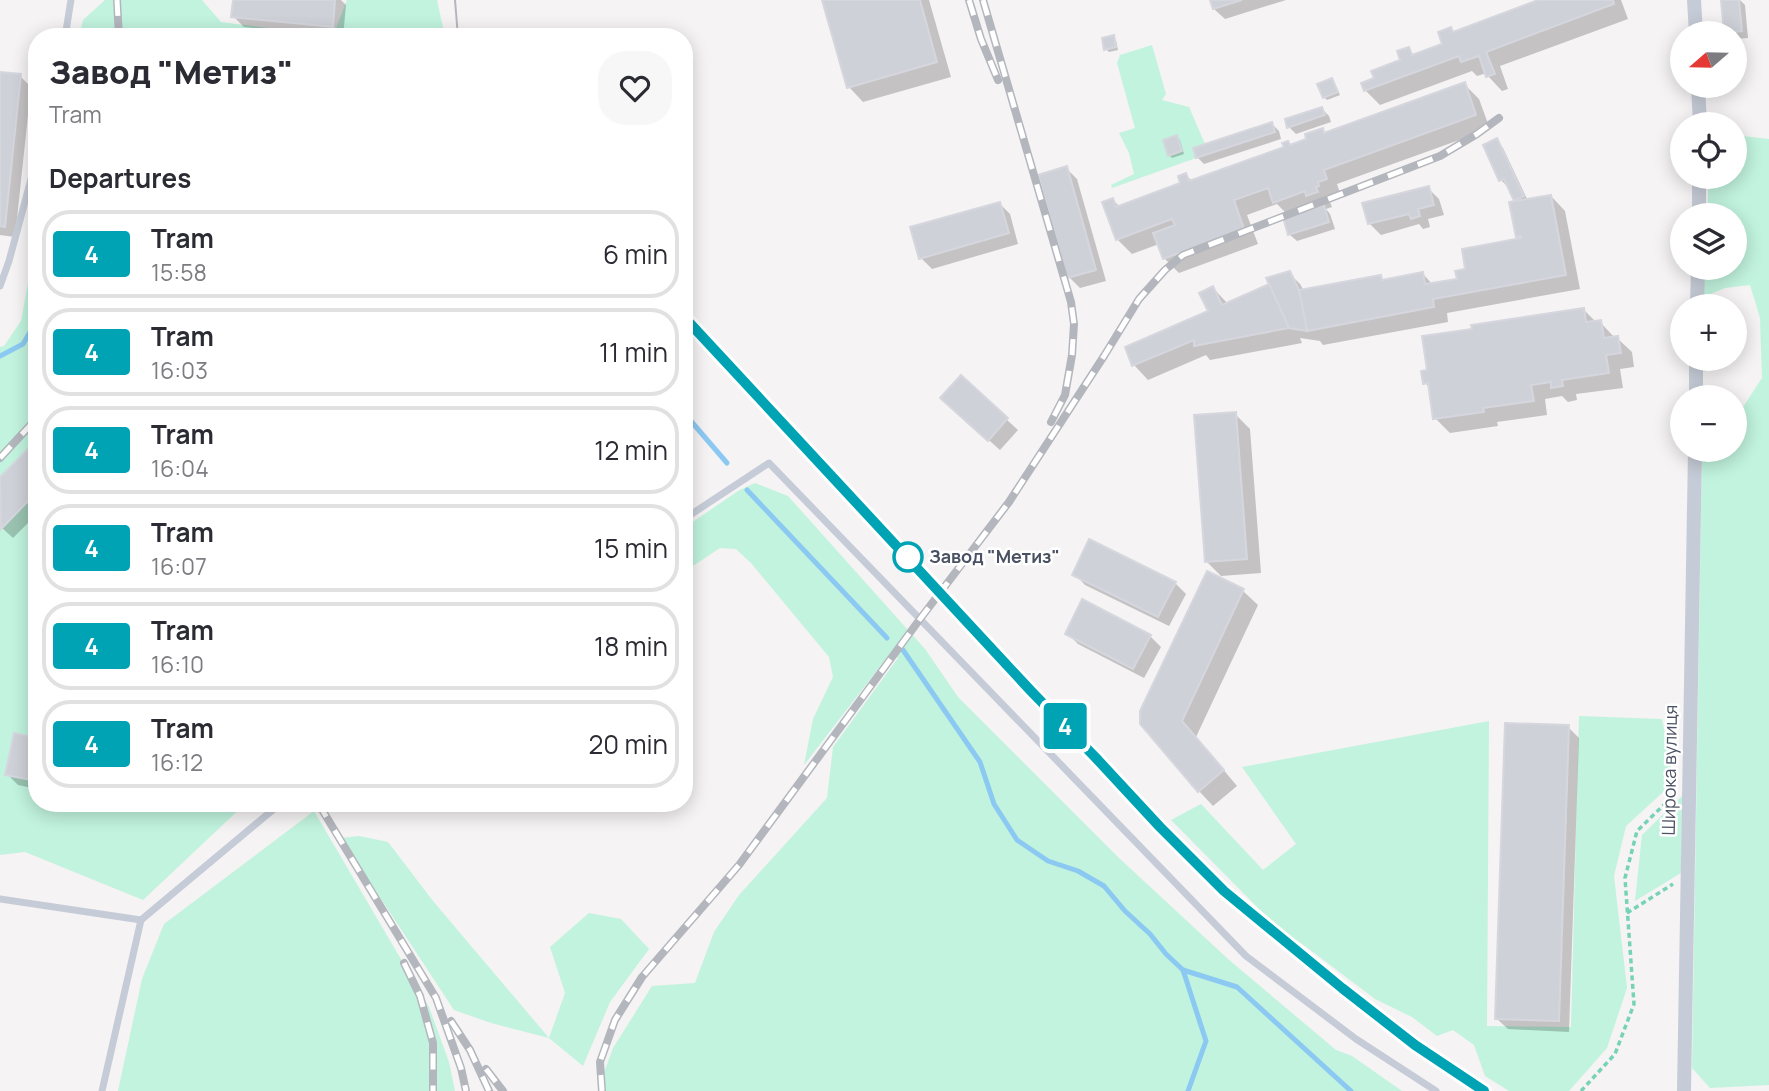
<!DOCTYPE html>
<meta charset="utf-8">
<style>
:root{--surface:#fff;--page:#f7f7f7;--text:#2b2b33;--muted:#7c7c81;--line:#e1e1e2}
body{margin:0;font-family:Manrope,sans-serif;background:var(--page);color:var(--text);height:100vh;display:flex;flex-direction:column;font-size:26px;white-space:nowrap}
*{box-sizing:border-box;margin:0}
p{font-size:23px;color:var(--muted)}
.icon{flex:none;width:38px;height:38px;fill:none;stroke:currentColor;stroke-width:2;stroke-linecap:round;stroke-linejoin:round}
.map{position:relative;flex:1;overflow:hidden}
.details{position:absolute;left:28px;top:28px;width:665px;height:784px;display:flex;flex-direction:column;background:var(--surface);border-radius:28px;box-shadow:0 4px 18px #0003}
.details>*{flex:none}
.badge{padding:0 14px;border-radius:5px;font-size:24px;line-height:46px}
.needle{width:46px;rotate:250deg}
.tools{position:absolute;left:1670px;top:21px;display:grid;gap:14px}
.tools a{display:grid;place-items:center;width:77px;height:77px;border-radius:50%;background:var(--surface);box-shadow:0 4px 18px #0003;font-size:35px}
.map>.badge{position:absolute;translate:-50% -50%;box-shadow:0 0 0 4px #fff}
h2{padding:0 21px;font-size:26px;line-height:63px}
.round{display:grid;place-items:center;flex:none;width:74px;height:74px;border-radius:28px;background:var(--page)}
.summary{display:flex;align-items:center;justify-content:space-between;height:119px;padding:0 21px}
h1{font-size:33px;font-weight:800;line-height:52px}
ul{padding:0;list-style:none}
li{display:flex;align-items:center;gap:21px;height:88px;margin:0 14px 10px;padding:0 7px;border:4px solid var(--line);border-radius:28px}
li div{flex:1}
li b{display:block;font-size:26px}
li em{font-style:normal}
li .badge{min-width:77px;font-weight:700;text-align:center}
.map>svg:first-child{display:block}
</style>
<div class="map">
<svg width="1769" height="1091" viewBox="0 0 1769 1091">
<rect width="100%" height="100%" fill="#f5f3f3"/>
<g fill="#c1f3de">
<polygon points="105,0 202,0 221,22 333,36 347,0 437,0 445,37 79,37 83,20"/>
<polygon points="1152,45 1166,94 1162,100 1189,107 1205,144 1193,148 1196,158 1112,188 1111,185 1134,174 1129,153 1119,133 1135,128 1117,63 1120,55"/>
<polygon points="1734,135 1769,139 1769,1085 1710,1088 1692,1068 1702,450 1734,450 1734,421 1762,378 1760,318 1750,285 1725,288 1703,297 1704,268 1734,268 1734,215 1707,215 1709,177 1734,177"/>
<polygon points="37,234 37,803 246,803 143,900 25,852 0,855 0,347 4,346 21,321"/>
<polygon points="755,483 788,496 925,649 958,697 1119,858 1228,959 1336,1050 1352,1056 1402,1091 599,1091 598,1089 613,1048 652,986 695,983 714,932 739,895 827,798 833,747 898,658 892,651 804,765 813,719 833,677 829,657 751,563 736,549 720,548 684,572 684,528 738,491"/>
<polygon points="1579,716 1662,719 1668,748 1673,783 1626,826 1614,876 1627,988 1607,1048 1569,1091 1509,1091 1485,1076 1474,1045 1453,1030 1437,1036 1412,1017 1375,999 1305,946 1278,928 1171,820 1201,804 1263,870 1296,844 1242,767 1489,721 1487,1026 1571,1027"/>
<polygon points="1682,796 1681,873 1635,901 1642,835"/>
<polygon points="314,811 429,1007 449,1062 455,1091 118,1091 142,979 164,924"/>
<polygon points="359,836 388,842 433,901 549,1038 565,993 550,947 589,913 621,919 649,949 610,1002 583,1066 549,1038 491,1023 454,1010 341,838"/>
</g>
<g fill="#0003">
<polygon points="235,0 341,0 346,5 343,37 244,27 233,16"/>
<polygon points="824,0 929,0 951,77 863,102 849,87"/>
<polygon points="1211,0 1286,0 1225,19 1214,9"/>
<polygon points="1543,0 1621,0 1628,19 1500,66 1508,89 1502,91 1488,76 1487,73 1477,76 1472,71 1380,105 1365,90 1377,79 1402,61 1408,49 1415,56 1445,45 1451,29 1455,33"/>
<polygon points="1723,0 1740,0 1745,5 1748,38 1734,39 1734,33 1725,32"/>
<polygon points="1113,37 1116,40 1118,50 1109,52 1106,49"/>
<polygon points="0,74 20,76 31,87 15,237 0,235"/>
<polygon points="1332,80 1340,95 1327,100 1324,97"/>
<polygon points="1464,84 1479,99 1490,129 1337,184 1340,193 1332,197 1333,201 1330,202 1332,207 1326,209 1330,214 1335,229 1297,241 1289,234 1290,217 1277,204 1247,215 1258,244 1179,273 1164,258 1159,244 1132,254 1117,239 1113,200 1120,207 1183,185 1186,175 1193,182 1286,148 1288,143 1291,146 1309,140 1322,130 1326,134"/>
<polygon points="1322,109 1329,116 1331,122 1296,134 1289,127"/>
<polygon points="1272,124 1279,131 1281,139 1204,164 1197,157"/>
<polygon points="1177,137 1180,140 1184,154 1172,158 1169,155"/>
<polygon points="1496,141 1503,148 1528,201 1551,196 1565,211 1580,289 1447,313 1448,322 1323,345 1320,341 1300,338 1302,343 1210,360 1206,355 1148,380 1134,365 1210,312 1213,288 1228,304 1271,285 1289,273 1300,284 1304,291 1380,277 1385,281 1423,274 1433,285 1459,280 1467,271 1521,240 1517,236 1518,202 1508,187 1501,180"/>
<polygon points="1066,168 1077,179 1106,281 1080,288 1069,277"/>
<polygon points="1428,188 1439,199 1444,215 1428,219 1430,227 1423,229 1419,224 1381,235 1370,224"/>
<polygon points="999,203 1010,214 1018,244 932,269 921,258"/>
<polygon points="1584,310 1596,322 1600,322 1615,338 1617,338 1632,352 1634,367 1620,369 1623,388 1576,394 1577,400 1568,402 1562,396 1545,399 1547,415 1497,422 1498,426 1450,433 1435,418 1431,389 1425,383"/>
<polygon points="961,378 1018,430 1000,450 954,409"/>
<polygon points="1235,414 1250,429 1261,573 1221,576 1207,562"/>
<polygon points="37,442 37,514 13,538 0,526 0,480"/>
<polygon points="1075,574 1175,583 1186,594 1169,626 1085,585"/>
<polygon points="1207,574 1243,591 1258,605 1196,737 1237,786 1213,806 1199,791 1142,724"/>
<polygon points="1067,633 1150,636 1161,647 1144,678 1078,644"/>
<polygon points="1568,727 1579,738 1569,1032 1508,1029 1497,1019"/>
<polygon points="37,740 37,789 18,785 7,774"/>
</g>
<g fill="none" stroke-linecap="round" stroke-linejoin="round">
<g stroke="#8cc9f2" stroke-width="5">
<polyline points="0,356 23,344 37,320"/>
<polyline points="684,413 727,463"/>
<polyline points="747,490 887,638"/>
<polyline points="903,650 980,762 994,804 1017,840 1048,861 1078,871 1104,886 1125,911 1150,934 1166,954 1183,970 1206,1041 1188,1091"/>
<polyline points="1183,970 1237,987 1351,1091"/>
</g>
</g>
<g fill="#cfd1d8" stroke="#d6d7de" stroke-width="2">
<polygon points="233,0 335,0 333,27 231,17"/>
<polygon points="822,0 920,0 937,62 847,88"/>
<polygon points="1210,0 1242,0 1213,9"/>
<polygon points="1538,0 1613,0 1614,4 1486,52 1495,74 1486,77 1479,56 1461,62 1459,56 1364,91 1361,83 1374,78 1371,71 1400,60 1397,51 1409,47 1412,55 1442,44 1438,32 1451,27 1453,32"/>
<polygon points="1721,0 1739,0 1742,31 1724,33"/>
<polygon points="1114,35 1116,47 1104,50 1102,38"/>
<polygon points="0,72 21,74 5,227 0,226"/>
<polygon points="1332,78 1338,92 1323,98 1317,84"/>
<polygon points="1465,82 1476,115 1324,170 1327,179 1318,182 1319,186 1316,187 1318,192 1306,196 1305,191 1273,203 1268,188 1234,200 1244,229 1163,259 1153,233 1175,225 1172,219 1116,240 1102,202 1113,198 1116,207 1180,183 1178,176 1186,173 1189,181 1284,147 1282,143 1288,141 1290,145 1306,139 1305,134 1323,128 1324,133"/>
<polygon points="1322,107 1325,115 1287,128 1285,119"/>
<polygon points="1272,122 1275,132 1196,158 1193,148"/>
<polygon points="1177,135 1182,151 1168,156 1163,140"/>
<polygon points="1497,138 1524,196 1514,201 1504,179 1499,181 1483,145"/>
<polygon points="1067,166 1096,270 1067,278 1038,175"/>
<polygon points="1429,186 1434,205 1418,209 1420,216 1411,219 1409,214 1368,224 1362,203"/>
<polygon points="1551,195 1566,275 1433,299 1434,307 1307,331 1299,290 1381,275 1382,280 1423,272 1425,284 1457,279 1455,271 1465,269 1462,249 1521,238 1521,236 1516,237 1509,202"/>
<polygon points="1000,202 1009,233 919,259 910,227"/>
<polygon points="1324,205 1329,222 1288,235 1283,217"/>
<polygon points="1290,271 1299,290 1307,331 1289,328 1266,278"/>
<polygon points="1269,284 1289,328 1194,346 1194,340 1132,366 1125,347 1208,311 1199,293 1213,286 1222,305"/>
<polygon points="1584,308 1586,322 1601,320 1604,338 1618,336 1621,353 1606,355 1609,373 1562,380 1563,386 1551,388 1551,382 1531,385 1534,401 1483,408 1484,412 1433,419 1428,383 1423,384 1421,371 1427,370 1422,336 1472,329 1471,325"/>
<polygon points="961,375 1008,418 988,441 940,398"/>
<polygon points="1236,412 1247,559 1205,562 1194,415"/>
<polygon points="37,440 37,492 1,529 0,477"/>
<polygon points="1089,539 1176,582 1158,617 1072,575"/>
<polygon points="1207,571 1244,589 1182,721 1224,770 1198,792 1140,724 1140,711"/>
<polygon points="1082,599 1151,635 1133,669 1065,634"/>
<polygon points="1505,723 1569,725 1559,1021 1495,1019"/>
<polygon points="14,733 37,738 37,781 5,775"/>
</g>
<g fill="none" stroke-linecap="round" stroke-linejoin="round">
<g stroke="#76d3b7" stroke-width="3.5" stroke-dasharray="5 3.5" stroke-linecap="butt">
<polyline points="1627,913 1673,884"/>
<polyline points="1581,1091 1615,1054 1634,1004 1625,878 1637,831 1674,795"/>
</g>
<g stroke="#c6ccd7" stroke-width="7">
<polyline points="65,37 71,0"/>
<polyline points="0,286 9,261 37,157"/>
<polyline points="684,519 769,463 1246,956 1356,1039 1436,1091"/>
<polyline points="0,899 141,920 281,803"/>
<polyline points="102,1091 141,920"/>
</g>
<g stroke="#c6ccd7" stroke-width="14">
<polyline points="1694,0 1696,33"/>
<polyline points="1698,86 1700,124"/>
<polyline points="1699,215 1699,177"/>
<polyline points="1697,306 1698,268"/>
<polyline points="1696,397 1696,359"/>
<polyline points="1684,1091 1695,450"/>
</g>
<g stroke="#b4b6bd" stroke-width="2">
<polyline points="455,0 458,37"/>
<polyline points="684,317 1031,691 1096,758 1160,827 1225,891 1342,988 1415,1045 1484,1091"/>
</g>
<g stroke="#b4b6bd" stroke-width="8">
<g id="rail">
<polyline points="117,0 119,37"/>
<polyline points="969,0 981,39 998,80"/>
<polyline points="983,0 1071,302 1074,324 1072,355 1065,395 1051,422"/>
<polyline points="0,458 37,418"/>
<polyline points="318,803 436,998 461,1068 466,1091"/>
<polyline points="404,963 420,996 433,1043 433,1091"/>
<polyline points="451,1021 470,1050 489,1091"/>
<polyline points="486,1069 503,1091"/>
<polyline points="602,1091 600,1062 615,1020 642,977 739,865 920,619 1009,502 1104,356 1139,299 1165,270 1183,255 1440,156 1477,134 1499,118"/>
</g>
</g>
<use href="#rail" stroke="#fff" stroke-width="5" stroke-dasharray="16" stroke-linecap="butt"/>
</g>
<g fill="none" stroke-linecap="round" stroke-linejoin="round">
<g stroke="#fff" stroke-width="16">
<polyline id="line" points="684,317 1031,691 1096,758 1160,827 1224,891 1342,988 1415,1045 1484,1091"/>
</g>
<use href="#line" stroke="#00a3b4" stroke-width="10"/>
</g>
<circle fill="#fff" stroke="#00a3b4" stroke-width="3.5" cx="908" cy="557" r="14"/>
<g text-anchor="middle" stroke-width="5" stroke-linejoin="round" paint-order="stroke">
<g font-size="18" font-weight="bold" fill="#495162" stroke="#fff" text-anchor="start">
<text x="929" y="563">Завод "Метиз"</text>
</g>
<g font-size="18" fill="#495162" stroke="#fff">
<text transform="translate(1670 770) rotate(-89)" y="6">Широка вулиця</text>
</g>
</g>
</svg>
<div class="tools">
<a><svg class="needle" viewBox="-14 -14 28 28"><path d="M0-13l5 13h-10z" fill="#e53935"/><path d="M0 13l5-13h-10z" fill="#7c7c81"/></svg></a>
<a><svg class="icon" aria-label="locate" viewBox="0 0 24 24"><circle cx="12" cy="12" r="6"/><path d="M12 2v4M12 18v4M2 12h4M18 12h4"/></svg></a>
<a><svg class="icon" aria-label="layers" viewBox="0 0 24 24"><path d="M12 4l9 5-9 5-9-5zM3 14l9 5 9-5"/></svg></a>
<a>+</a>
<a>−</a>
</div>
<b class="badge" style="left:1065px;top:726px;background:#00a3b4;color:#fff">4</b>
<section class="details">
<div class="summary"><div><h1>Завод &quot;Метиз&quot;</h1><p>Tram</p></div><a class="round"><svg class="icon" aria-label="heart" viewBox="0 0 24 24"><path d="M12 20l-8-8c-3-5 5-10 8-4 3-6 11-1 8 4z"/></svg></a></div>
<h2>Departures</h2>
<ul>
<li><span class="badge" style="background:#00a3b4;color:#fff">4</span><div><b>Tram</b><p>15:58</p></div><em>6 min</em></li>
<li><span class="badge" style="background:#00a3b4;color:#fff">4</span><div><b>Tram</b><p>16:03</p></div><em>11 min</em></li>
<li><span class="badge" style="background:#00a3b4;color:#fff">4</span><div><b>Tram</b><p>16:04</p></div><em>12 min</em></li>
<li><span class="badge" style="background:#00a3b4;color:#fff">4</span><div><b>Tram</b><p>16:07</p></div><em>15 min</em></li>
<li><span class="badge" style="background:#00a3b4;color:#fff">4</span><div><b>Tram</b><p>16:10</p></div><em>18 min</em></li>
<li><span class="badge" style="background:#00a3b4;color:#fff">4</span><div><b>Tram</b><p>16:12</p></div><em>20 min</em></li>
</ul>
</section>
</div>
